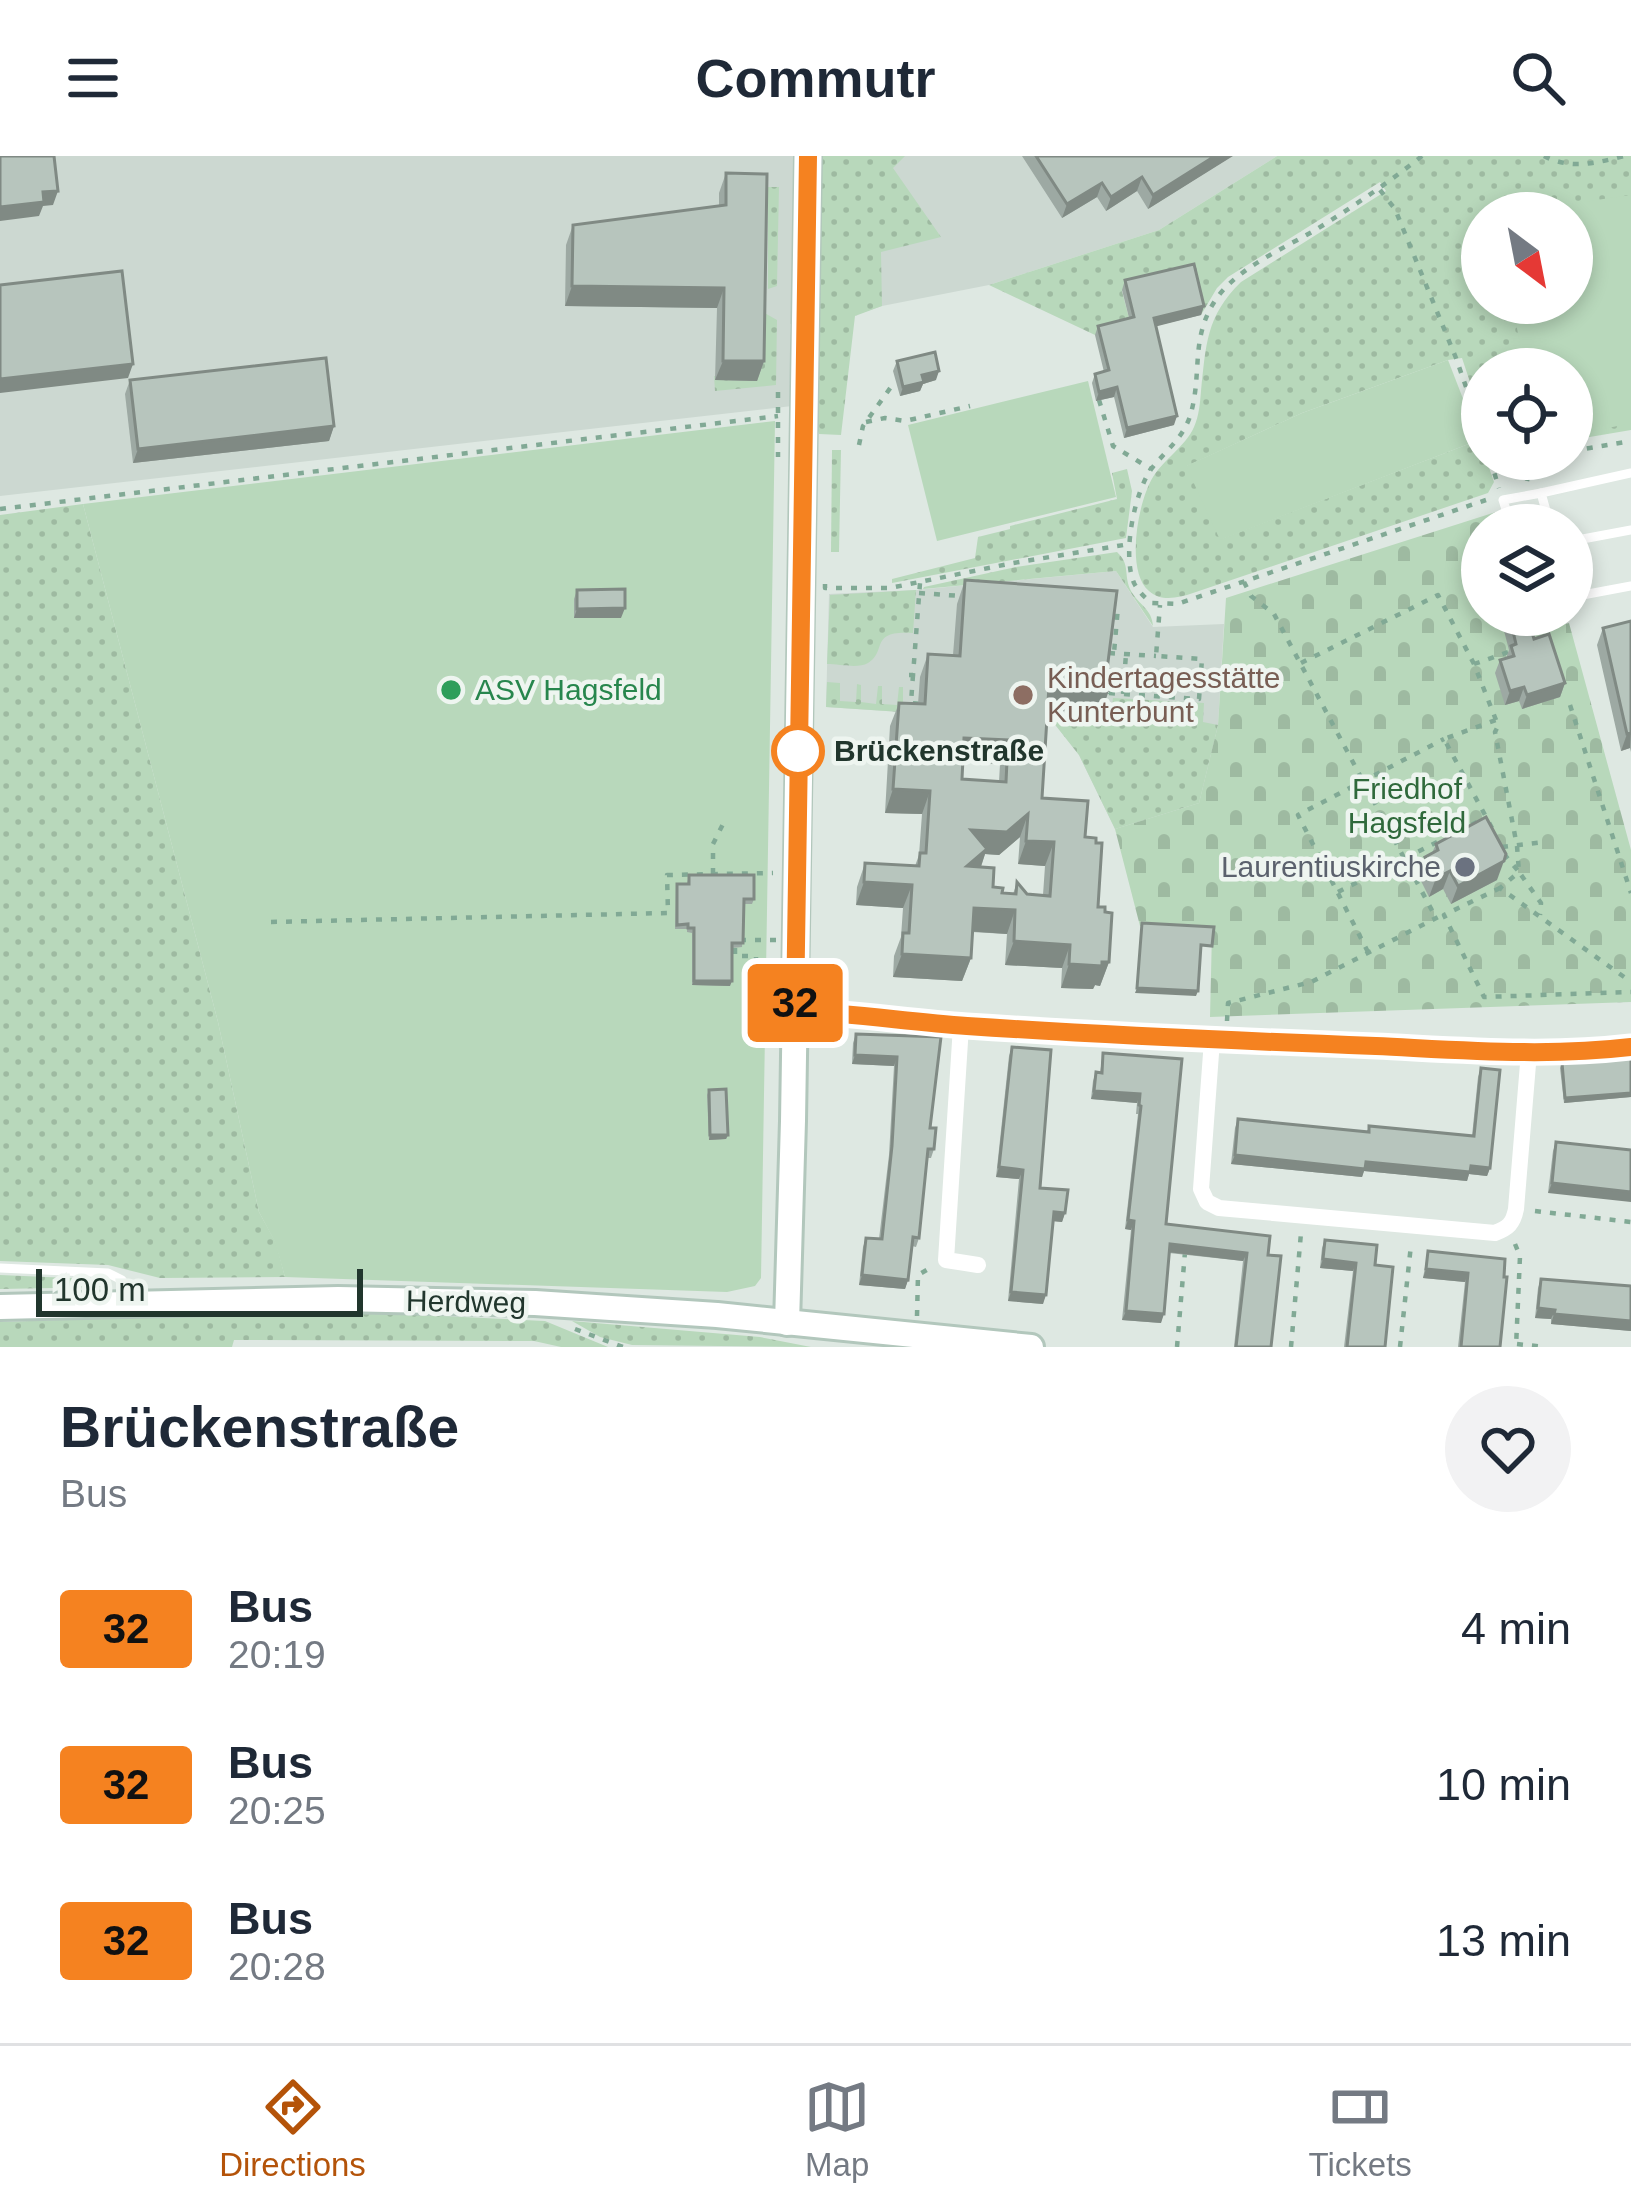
<!DOCTYPE html>
<meta charset="utf-8">
<style>
:root{--surface:#fff;--page:#f2f2f3;--text:#1f2937;--muted:#747a83;--line:#e0e1e3;--accent:#b45309}
body{margin:0;font-family:Arial,sans-serif;background:var(--page);color:var(--text);height:100vh;display:flex;flex-direction:column;font-size:45px;white-space:nowrap}
*{box-sizing:border-box;margin:0}
p{font-size:39px;color:var(--muted)}
.icon{flex:none;width:66px;height:66px;fill:none;stroke:currentColor;stroke-width:2;stroke-linecap:round;stroke-linejoin:round}
.map{position:relative;height:1191px;overflow:hidden}
.sheet{display:flex;flex-direction:column;background:var(--surface);flex:1}
.sheet>*{flex:none}
.badge{padding:0 24px;border-radius:9px;font-size:42px;line-height:78px}
.needle{width:78px;rotate:148deg}
.tools{position:absolute;left:1461px;top:36px;display:grid;gap:24px}
.tools a{display:grid;place-items:center;width:132px;height:132px;border-radius:50%;background:var(--surface);box-shadow:0 6px 18px #0003;font-size:60px}
.scale{position:absolute;left:36px;bottom:30px;width:327px;box-sizing:border-box;padding-left:12px;border:6px solid #21362d;border-top:0;font-size:33px;line-height:42px;white-space:nowrap;color:#21362d;-webkit-text-stroke:9px #eef5f0;paint-order:stroke}
.map>.badge{position:absolute;translate:-50% -50%;box-shadow:0 0 0 6px #fff}
.round{display:grid;place-items:center;flex:none;width:126px;height:126px;border-radius:63px;background:var(--page)}
.headline{display:flex;align-items:center;justify-content:space-between;height:204px;padding:0 60px}
h1{font-size:57px;font-weight:700;line-height:90px}
ul{padding:0;list-style:none}
li{display:flex;align-items:center;gap:36px;height:156px;padding:0 60px}
li div{flex:1}
li b{display:block;font-size:45px}
li em{font-style:normal}
li .badge{min-width:132px;font-weight:700;text-align:center}
header{display:flex;justify-content:space-between;align-items:center;height:156px;padding:0 60px;background:var(--surface);font-size:54px;font-weight:700}
.tabs{display:flex;justify-content:space-around;align-items:center;height:168px;border-top:3px solid var(--line);background:var(--surface);font-size:33px;color:var(--muted)}
.tabs a{display:grid;justify-items:center;gap:6px}
.tabs .on{color:var(--accent)}
.map>svg:first-child{display:block}
</style>
<header><svg class="icon" aria-label="menu" viewBox="0 0 24 24"><path d="M4 6h16M4 12h16M4 18h16"/></svg>Commutr<svg class="icon" aria-label="search" viewBox="0 0 24 24"><circle cx="10" cy="10" r="6"/><path d="M15 15l6 6"/></svg></header>
<div class="map">
<svg width="1631" height="1191" viewBox="0 0 1631 1191">
<defs>
<pattern id="grass-dots" width="8" height="8" patternUnits="userSpaceOnUse" patternTransform="scale(3)"><rect width="8" height="8" fill="#b8d8bb"/><path d="M2 2h.1M6 6h.1" fill="none" stroke="#9ebaa1" stroke-width="1.8" stroke-linecap="round"/></pattern>
<pattern id="cemetery-stones" width="16" height="16" patternUnits="userSpaceOnUse" patternTransform="scale(3)"><rect width="16" height="16" fill="#b8d8bb"/><path d="M2 7V4a2 2 0 0 1 4 0v3zM10 15v-3a2 2 0 0 1 4 0v3z" fill="#9ebaa1"/></pattern>
</defs>
<rect width="100%" height="100%" fill="#dee8e2"/>
<g fill="#ccd8d1">
<polygon points="0,0 1277,0 1159,74 989,129 882,150 855,159 790,168 792,250 0,340"/>
<polygon points="1116,415 1153,471 1224,468 1218,569 1199,647 1115,673 1079,599 1053,566 826,551 829,438 916,434"/>
</g>
<g fill="url(#grass-dots)" fill-rule="evenodd">
<polygon points="820,0 905,0 893,12 941,81 881,96 882,150 855,160 841,279 819,278 815,264"/>
<path d="M1277 0H1631V274L1572 284V213H1482V262L1462 202 1448 204 1302 257 1187 310 1221 383 1479 284 1482 303H1486L1494 326 1488 337 1193 437C1178 442 1161 446 1149 435 1125 415 1138 345 1153 321 1164 303 1185 291 1194 271 1199 260 1200 247 1201 235 1206 189 1206 160 1241 126L1386 35 1380 26 1228 121 1217 132 1201 159 1190 117 1122 135 1131 170 1095 179 989 129 1159 74ZM1482 57H1572V147H1482Z"/>
<polygon points="768,31 779,31 777,130 768,133"/>
<polygon points="761,155 777,164 776,229 715,235 714,220 759,220"/>
<polygon points="832,294 841,294 839,396 831,396"/>
<polygon points="1127,313 1132,335 1126,382 892,427 892,423 975,402 978,381 1010,373 1010,370 1117,343 1112,317"/>
<polygon points="83,348 218,866 259,1056 276,1087 285,1121 160,1122 108,1109 0,1105 0,359"/>
<path d="M1117 396C1131 409 1123 419 1131 435 1139 449 1152 453 1153 470L1116 415 923 433 924 431 1016 411Z"/>
<path d="M916 434 913 477C868 474 888 495 868 507 858 513 839 508 827 508L830 439Z"/>
<polygon points="827,526 840,527 840,545 856,546 857,528 861,529 861,546 876,548 878,530 882,530 882,548 897,549 899,531 903,531 903,549 1110,563 1113,542 1204,547 1203,566 1218,569 1199,647 1115,673 1079,599 1053,566 826,551"/>
<polygon points="0,1119 93,1123 109,1127 106,1131 0,1133"/>
<polygon points="233,1158 400,1158 545,1165 608,1191 561,1191 534,1185 234,1184 232,1191 0,1191 0,1166"/>
<polygon points="572,1165 760,1181 811,1191 632,1189 600,1181"/>
</g>
<polygon fill="url(#cemetery-stones)" points="1499,355 1504,369 1482,369 1482,459 1537,459 1543,474 1569,467 1631,694 1631,846 1210,861 1212,776 1140,770 1115,673 1199,647 1218,569 1226,442"/>
<g fill="#b8d8bb">
<polygon points="1631,39 1631,267 1572,280 1572,213 1525,213 1512,147 1572,147 1572,57 1507,57"/>
<polygon points="1448,204 1479,284 1220,384 1186,310 1302,257"/>
<polygon points="1088,225 1116,341 937,385 908,269"/>
<polygon points="775,265 761,1122 755,1130 727,1136 285,1121 275,1086 259,1056 218,866 83,348"/>
</g>
<g fill="none" stroke-linecap="round" stroke-linejoin="round">
<g stroke="#b2c7bc" stroke-width="30">
<g id="secondary">
<polyline points="0,1151 338,1143 535,1147 717,1159 1031,1191"/>
<polyline points="787,1167 793,965 808,0"/>
</g>
</g>
<g stroke="#81a995" stroke-width="4.5" stroke-dasharray="6 9" stroke-linecap="butt">
<path d="M1422 0C1388 27 1354 50 1317 73 1285 92 1243 109 1219 139 1190 178 1202 212 1192 253 1186 280 1168 292 1152 312 1134 336 1122 399 1134 427 1138 435 1145 442 1152 447L1177 448 1486 344"/>
<path d="M1544 0C1571 14 1596 7 1624 0"/>
<polyline points="1380,34 1395,53 1456,202 1482,277"/>
<polyline points="778,236 778,301"/>
<polyline points="1099,244 1113,290 1151,313"/>
<polyline points="866,266 885,262 905,265 970,250"/>
<polyline points="859,289 863,270 891,231"/>
<polyline points="1572,295 1631,285"/>
<polyline points="1490,303 1499,332"/>
<polyline points="1527,325 1530,308 1534,303"/>
<polyline points="0,353 778,260"/>
<polyline points="1244,426 1251,440 1274,458 1436,762"/>
<polyline points="825,428 825,432 890,432 1013,407 1130,388"/>
<polyline points="919,437 961,440"/>
<polyline points="1110,450 1118,451 1114,497"/>
<polyline points="1109,497 1156,500"/>
<polyline points="1301,507 1438,439 1474,508 1496,564 1498,570 1495,576 1517,690 1519,716 1541,747 1540,759"/>
<polyline points="1474,508 1514,494"/>
<polyline points="909,519 913,519 920,427"/>
<polyline points="913,519 911,547 923,548"/>
<polyline points="1109,537 1199,543 1202,503 1156,500 1160,449"/>
<polyline points="1123,538 1126,498"/>
<polyline points="1570,549 1631,737"/>
<polyline points="1042,556 1109,561 1110,537"/>
<polyline points="1492,672 1444,583 1496,564"/>
<polyline points="1502,691 1544,686"/>
<polyline points="1504,698 1519,716 1500,732 1631,826"/>
<polyline points="713,718 713,688 723,668"/>
<polyline points="1500,732 1444,759 1484,841 1631,836"/>
<polyline points="1338,736 1477,666"/>
<polyline points="271,766 668,757 667,719 773,717"/>
<polyline points="740,784 777,784"/>
<polyline points="735,792 735,800 756,800 756,840 771,840"/>
<polyline points="1368,796 1298,659 1444,583"/>
<polyline points="1227,865 1228,847 1311,826 1438,761"/>
<polyline points="1535,1055 1631,1066"/>
<polyline points="1515,1088 1520,1100 1516,1191"/>
<polyline points="917,1160 918,1119 930,1112"/>
<polyline points="575,1173 623,1191"/>
<polyline points="1517,1188 1545,1191"/>
<polyline points="1177,1191 1185,1096"/>
<polyline points="1291,1191 1301,1077"/>
<polyline points="1400,1191 1411,1089"/>
</g>
<g stroke="#fff" stroke-width="9">
<polyline points="1541,337 1631,317"/>
<polyline points="1511,369 1503,344 1541,337 1550,369"/>
<polyline points="1572,385 1631,374"/>
<polyline points="1572,441 1631,430"/>
<polyline points="1542,459 1544,463"/>
<polyline points="0,1112 108,1117 122,1124 131,1146"/>
</g>
<g stroke="#fff" stroke-width="16">
<path d="M795 855C853 857 909 866 967 870 1103 879 1240 885 1376 890 1461 894 1546 901 1631 891"/>
<polyline points="961,870 946,1104 978,1109"/>
<path d="M1212 884 1201 1033 1207 1046 1219 1052 1495 1077C1508 1072 1513 1068 1516 1053L1529 896"/>
</g>
<use href="#secondary" stroke="#fff" stroke-width="24"/>
</g>
<g fill="#9da9a3" fill-rule="evenodd">
<polygon points="1022,0 1232,0 1148,53 1137,35 1106,55 1097,41 1062,62"/>
<polygon points="726,17 764,205 757,225 715,224 717,152 565,150 566,89 573,69 719,50 719,37"/>
<polygon points="1125,124 1204,150 1201,159 1155,170 1174,269 1124,282 1114,241 1096,245 1092,227 1095,218 1104,216 1095,179 1098,170 1129,162 1122,134"/>
<polygon points="897,205 936,224 923,228 920,235 900,240 893,215"/>
<polygon points="130,224 334,270 329,285 133,307 125,238"/>
<path d="M965 424 1101 558 1047 554 1042 642 1085 681 1109 806 1100 830 1095 829 1093 833 1061 832 1062 812 1005 809 1007 778 972 776 971 802 962 825 893 821 894 800 901 781 903 752 856 749 857 731 865 707 915 710 919 699 922 658 885 657 890 570 899 547 918 548 920 521 928 498 953 499 957 448ZM963 606 1000 608 999 626 962 623ZM1020 681 1018 708 1045 710 1043 739 1027 738 1017 726 1013 738 1002 737 993 731 981 711 985 698 999 699Z"/>
<polygon points="577,434 621,462 574,462 574,443"/>
<polygon points="1508,459 1527,459 1534,483 1565,527 1560,541 1522,553 1519,545 1505,549 1495,517 1500,504 1506,502 1509,494 1503,471"/>
<polygon points="1631,465 1631,596 1630,592 1621,595 1597,489 1603,472"/>
<polygon points="1436,688 1497,724 1451,748 1443,733 1429,741 1418,719 1425,701 1432,697"/>
<polygon points="689,719 754,743 752,748 744,748 742,791 732,792 730,830 692,829 692,777 687,776 687,773 675,773 676,732 677,728 687,728"/>
<polygon points="856,878 941,881 930,972 934,993 931,1002 927,1002 919,1082 916,1091 912,1090 908,1124 905,1133 859,1129 863,1091 866,1082 879,1083 889,999 894,910 852,908 853,887"/>
<polygon points="1012,891 1040,1032 1065,1057 1062,1066 1054,1065 1043,1148 1008,1145 1019,1023 996,1021 1009,900"/>
<polygon points="1103,897 1182,903 1166,1068 1268,1099 1271,1191 1234,1191 1243,1105 1169,1097 1161,1167 1122,1164 1131,1074 1125,1073 1138,958 1136,958 1137,947 1091,943 1093,925 1096,916 1100,917"/>
<polygon points="1631,901 1631,941 1564,947 1560,912 1562,907"/>
<polygon points="1481,912 1490,1012 1487,1020 1469,1018 1467,1025 1364,1015 1362,1021 1231,1008 1235,972 1238,963 1367,976 1369,970 1472,980 1478,921"/>
<polygon points="709,934 728,979 726,983 709,984 707,939"/>
<polygon points="1556,986 1631,994 1548,1037 1553,995"/>
<polygon points="1325,1084 1375,1109 1385,1191 1344,1191 1353,1115 1320,1112 1322,1092"/>
<polygon points="1428,1095 1505,1103 1500,1191 1458,1191 1465,1126 1423,1122"/>
<polygon points="1541,1123 1631,1130 1631,1175 1551,1168 1551,1163 1535,1162 1538,1132"/>
</g>
<g fill="#808a84">
<polygon points="1215,0 1233,0 1148,53 1153,39"/>
<polygon points="1142,21 1137,35 1106,55 1111,41"/>
<polygon points="1102,27 1097,41 1062,62 1067,48"/>
<polygon points="58,35 53,49 43,50 39,60 0,65 0,51 43,36"/>
<polygon points="572,130 724,132 717,152 565,150"/>
<polygon points="1204,150 1201,159 1150,172 1154,162"/>
<polygon points="723,205 764,205 757,225 715,224"/>
<polygon points="133,208 128,222 0,237 0,223"/>
<polygon points="939,215 936,224 923,228 920,235 900,240 903,231 922,219"/>
<polygon points="1117,231 1114,241 1096,245 1099,236"/>
<polygon points="1177,260 1174,269 1124,282 1127,272"/>
<polygon points="334,270 329,285 133,307 138,293"/>
<polygon points="625,452 621,462 574,462 577,453"/>
<polygon points="1565,527 1560,541 1522,553 1527,539"/>
<polygon points="1049,530 1109,534 1101,558 1040,553"/>
<polygon points="1524,531 1519,545 1505,549 1510,535"/>
<polygon points="1631,577 1630,592 1621,595 1627,578"/>
<polygon points="964,582 1008,584 1000,608 956,605"/>
<polygon points="893,633 930,635 922,658 885,657"/>
<polygon points="1028,658 1020,681 999,699 985,698 979,716 959,734 971,674"/>
<polygon points="1026,685 1054,686 1045,710 1018,708"/>
<polygon points="1504,705 1497,724 1451,748 1458,730"/>
<polygon points="1450,715 1443,733 1429,741 1436,722"/>
<polygon points="864,726 912,729 903,752 856,749"/>
<polygon points="974,752 1015,754 1007,778 965,775"/>
<polygon points="1014,785 1070,789 1062,812 1005,809"/>
<polygon points="902,798 971,802 962,825 893,821"/>
<polygon points="1109,806 1100,830 1095,829 1093,833 1061,832 1069,808"/>
<polygon points="694,825 732,825 730,830 692,829"/>
<polygon points="1137,832 1198,835 1196,840 1135,837"/>
<polygon points="855,899 897,901 894,910 852,908"/>
<polygon points="1094,935 1140,938 1137,947 1091,943"/>
<polygon points="1631,937 1631,941 1564,947 1565,942"/>
<polygon points="710,979 728,979 726,983 709,984"/>
<polygon points="1235,999 1471,1010 1490,1012 1487,1020 1469,1018 1467,1025 1364,1015 1362,1021 1231,1008"/>
<polygon points="999,1011 1023,1014 1019,1023 996,1021"/>
<polygon points="1552,1027 1631,1036 1631,1046 1548,1037"/>
<polygon points="1054,1056 1065,1057 1062,1066 1051,1065"/>
<polygon points="1128,1064 1134,1065 1131,1074 1125,1073"/>
<polygon points="1170,1088 1247,1097 1243,1105 1167,1096"/>
<polygon points="1323,1103 1356,1107 1353,1115 1320,1112"/>
<polygon points="1426,1113 1468,1117 1465,1126 1423,1122"/>
<polygon points="862,1119 908,1124 905,1133 859,1129"/>
<polygon points="1011,1136 1046,1139 1043,1148 1008,1145"/>
<polygon points="1538,1152 1555,1154 1551,1163 1535,1162"/>
<polygon points="1126,1155 1164,1158 1161,1167 1122,1164"/>
<polygon points="1554,1158 1631,1165 1631,1175 1551,1168"/>
</g>
<g fill="#b7c5bd" stroke="#808a84" stroke-width="3" fill-rule="evenodd">
<polygon points="0,0 54,0 58,35 43,36 44,46 0,51"/>
<polygon points="1036,0 1215,0 1153,39 1142,21 1111,41 1102,27 1067,48"/>
<polygon points="726,17 767,18 764,205 723,205 724,132 572,130 573,69 726,49"/>
<polygon points="1194,108 1204,150 1154,162 1177,260 1127,272 1117,231 1099,236 1095,218 1109,214 1098,170 1134,161 1125,124"/>
<polygon points="122,115 133,208 0,223 0,129"/>
<polygon points="935,196 939,215 922,219 924,226 903,231 897,205"/>
<polygon points="326,202 334,270 138,293 130,224"/>
<path d="M965 424 1117 435 1107 514H1111L1109 534 1049 530 1042 642 1088 645 1085 681 1096 682V687H1102L1098 751H1105V756L1112 757 1109 806H1102V810L1069 808 1070 789 1014 785 1015 754 974 752 971 802 902 798 903 777H909L912 729 864 726 865 707 919 710 920 697H926L930 635 893 633 899 547 925 548 928 498 960 500ZM964 582 1008 584 1006 626 962 623ZM1028 658 1026 685 1054 686 1050 740 1027 738 1017 726 1016 738 1002 737 1003 732 993 731 994 712 967 710 987 693 971 674 1007 676Z"/>
<polygon points="625,433 625,452 577,453 577,434"/>
<polygon points="1509,459 1527,459 1534,483 1549,478 1565,527 1527,539 1524,531 1510,535 1500,504 1514,500 1511,490 1516,488"/>
<polygon points="1631,465 1631,577 1627,578 1603,472"/>
<polygon points="1486,661 1506,698 1504,705 1458,730 1450,715 1436,722 1425,701 1438,694 1436,688"/>
<polygon points="689,719 754,719 754,743 744,743 743,787 732,787 732,825 694,825 694,772 688,772 688,768 677,769 677,728 689,728"/>
<polygon points="1142,767 1214,771 1212,790 1201,789 1198,835 1137,832"/>
<polygon points="856,878 941,881 930,972 936,972 934,993 928,993 919,1082 913,1081 908,1124 862,1119 866,1082 882,1083 892,990 897,901 855,899"/>
<polygon points="1012,891 1051,894 1040,1032 1068,1034 1065,1057 1054,1056 1046,1139 1011,1136 1023,1014 999,1011"/>
<polygon points="1103,897 1182,903 1166,1068 1270,1080 1268,1099 1281,1100 1271,1191 1236,1191 1247,1097 1170,1088 1164,1158 1126,1155 1134,1065 1128,1064 1141,950 1139,949 1140,938 1094,935 1096,916 1102,917"/>
<polygon points="1631,901 1631,937 1565,942 1562,907"/>
<polygon points="1481,912 1500,914 1490,1012 1471,1010 1470,1016 1366,1006 1365,1013 1235,999 1238,963 1369,976 1369,970 1474,980"/>
<polygon points="726,933 728,979 710,979 709,934"/>
<polygon points="1556,986 1631,994 1631,1036 1552,1027"/>
<polygon points="1325,1084 1377,1089 1375,1109 1393,1111 1385,1191 1347,1191 1356,1107 1323,1103"/>
<polygon points="1428,1095 1505,1103 1504,1121 1507,1121 1500,1191 1461,1191 1468,1117 1426,1113"/>
<polygon points="1541,1123 1631,1130 1631,1165 1554,1158 1555,1154 1538,1152"/>
</g>
<g fill="none" stroke-linecap="round" stroke-linejoin="round">
<g stroke="#fff" stroke-width="27">
<path id="line" d="M808 0 795 855C853 857 909 866 967 870 1103 879 1240 885 1376 890 1461 894 1547 901 1631 891"/>
</g>
<use href="#line" stroke="#f58220" stroke-width="18"/>
</g>
<circle fill="#2e9e5b" stroke="#eef5f0" stroke-width="4.5" cx="451" cy="534" r="12"/>
<circle fill="#8d6e63" stroke="#eef5f0" stroke-width="4.5" cx="1023" cy="539" r="12"/>
<circle fill="#fff" stroke="#f58220" stroke-width="6" cx="798" cy="595" r="24"/>
<circle fill="#6b7280" stroke="#eef5f0" stroke-width="4.5" cx="1465" cy="711" r="12"/>
<g text-anchor="middle" stroke-width="9" stroke-linejoin="round" paint-order="stroke">
<g font-size="30" fill="#785e54" stroke="#eef5f0" text-anchor="start">
<text x="1047" y="532">Kindertagesstätte<tspan x="1047" dy="34">Kunterbunt</tspan></text>
</g>
<g font-size="30" fill="#27864d" stroke="#eef5f0" text-anchor="start">
<text x="475" y="544">ASV Hagsfeld</text>
</g>
<g font-size="30" font-weight="bold" fill="#21362d" stroke="#eef5f0" text-anchor="start">
<text x="834" y="605">Brückenstraße</text>
</g>
<g font-size="30" fill="#2f693b" stroke="#eef5f0">
<text x="1407" y="643">Friedhof<tspan x="1407" dy="34">Hagsfeld</tspan></text>
</g>
<g font-size="30" fill="#5b616d" stroke="#eef5f0" text-anchor="end">
<text x="1441" y="721">Laurentiuskirche</text>
</g>
<g font-size="30" fill="#21362d" stroke="#eef5f0">
<text transform="translate(466 1146) rotate(1)" y="10">Herdweg</text>
</g>
</g>
</svg>
<div class="tools">
<a><svg class="needle" viewBox="-14 -14 28 28"><path d="M0-13l5 13h-10z" fill="#e53935"/><path d="M0 13l5-13h-10z" fill="#747a83"/></svg></a>
<a><svg class="icon" aria-label="locate" viewBox="0 0 24 24"><circle cx="12" cy="12" r="6"/><path d="M12 2v4M12 18v4M2 12h4M18 12h4"/></svg></a>
<a><svg class="icon" aria-label="layers" viewBox="0 0 24 24"><path d="M12 4l9 5-9 5-9-5zM3 14l9 5 9-5"/></svg></a>
</div>
<div class="scale">100 m</div>
<b class="badge" style="left:795px;top:847px;background:#f58220;color:#111">32</b>
</div>
<section class="sheet">
<div class="headline"><div><h1>Brückenstraße</h1><p>Bus</p></div><a class="round"><svg class="icon" aria-label="heart" viewBox="0 0 24 24"><path d="M12 20l-8-8c-3-5 5-10 8-4 3-6 11-1 8 4z"/></svg></a></div>
<ul>
<li><span class="badge" style="background:#f58220;color:#111">32</span><div><b>Bus</b><p>20:19</p></div><em>4 min</em></li>
<li><span class="badge" style="background:#f58220;color:#111">32</span><div><b>Bus</b><p>20:25</p></div><em>10 min</em></li>
<li><span class="badge" style="background:#f58220;color:#111">32</span><div><b>Bus</b><p>20:28</p></div><em>13 min</em></li>
</ul>
</section>
<nav class="tabs">
<a class="on"><svg class="icon" aria-label="directions" viewBox="0 0 24 24"><path d="M12 3l9 9-9 9-9-9zM9 14v-3h6M13 9l2 2-2 2"/></svg>Directions</a>
<a><svg class="icon" aria-label="map" viewBox="0 0 24 24"><path d="M3 6l6-2 6 2 6-2v14l-6 2-6-2-6 2zM9 4v14M15 6v14"/></svg>Map</a>
<a><svg class="icon" aria-label="tickets" viewBox="0 0 24 24"><path d="M3 7h18v10H3zM15 7v10"/></svg>Tickets</a>
</nav>
